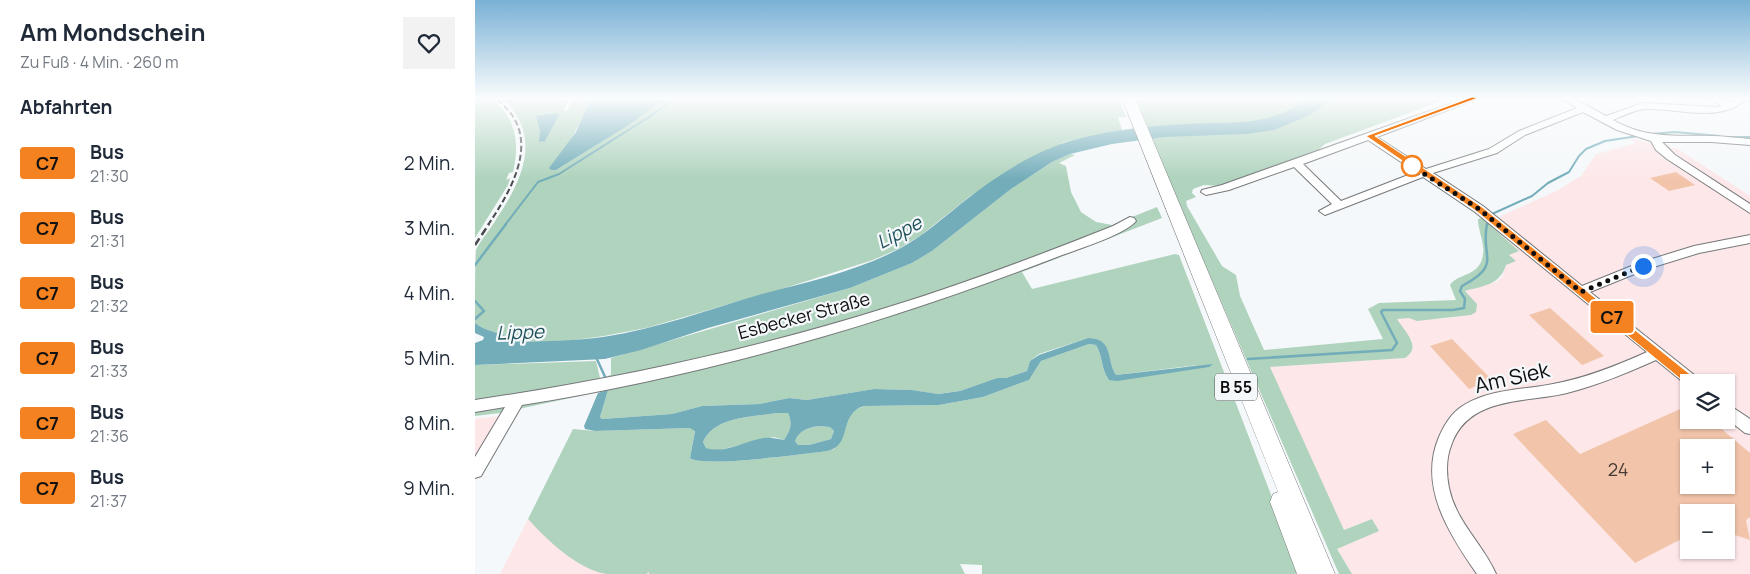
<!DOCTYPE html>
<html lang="de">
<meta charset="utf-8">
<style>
:root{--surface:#fff;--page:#f2f2f3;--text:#1f2937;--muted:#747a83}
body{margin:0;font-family:Manrope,sans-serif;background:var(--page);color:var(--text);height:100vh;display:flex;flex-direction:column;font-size:19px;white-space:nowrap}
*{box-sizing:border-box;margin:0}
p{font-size:16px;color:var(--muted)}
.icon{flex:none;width:28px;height:28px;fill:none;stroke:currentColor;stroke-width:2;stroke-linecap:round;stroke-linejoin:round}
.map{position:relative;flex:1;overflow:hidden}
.side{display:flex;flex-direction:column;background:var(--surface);width:475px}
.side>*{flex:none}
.badge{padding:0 10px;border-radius:4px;font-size:18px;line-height:32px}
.tools{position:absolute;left:1205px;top:374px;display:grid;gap:10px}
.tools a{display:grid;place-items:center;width:55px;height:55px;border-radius:0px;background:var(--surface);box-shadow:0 1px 4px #0004;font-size:25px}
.you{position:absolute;width:25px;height:25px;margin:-12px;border:4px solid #fff;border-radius:50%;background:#1a73e8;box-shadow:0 0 0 8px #1a73e833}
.map>.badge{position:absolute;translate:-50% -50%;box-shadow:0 0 0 2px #fff}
h2{padding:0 20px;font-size:19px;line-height:45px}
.round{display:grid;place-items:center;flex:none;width:52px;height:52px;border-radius:0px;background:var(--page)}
.summary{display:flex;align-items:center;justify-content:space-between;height:85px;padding:0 20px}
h1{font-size:24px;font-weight:700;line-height:38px}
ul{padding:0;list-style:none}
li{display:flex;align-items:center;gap:15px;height:65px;padding:0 20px}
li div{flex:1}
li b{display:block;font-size:19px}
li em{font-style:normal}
li .badge{min-width:55px;font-weight:700;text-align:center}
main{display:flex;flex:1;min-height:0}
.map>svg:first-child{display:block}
</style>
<main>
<section class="side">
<div class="summary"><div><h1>Am Mondschein</h1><p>Zu Fuß · 4 Min. · 260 m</p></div><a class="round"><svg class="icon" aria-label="heart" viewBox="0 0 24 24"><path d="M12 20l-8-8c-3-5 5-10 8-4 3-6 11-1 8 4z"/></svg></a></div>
<h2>Abfahrten</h2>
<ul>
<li><span class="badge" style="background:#f58220;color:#111">C7</span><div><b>Bus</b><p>21:30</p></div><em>2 Min.</em></li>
<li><span class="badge" style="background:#f58220;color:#111">C7</span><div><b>Bus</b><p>21:31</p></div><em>3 Min.</em></li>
<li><span class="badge" style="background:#f58220;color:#111">C7</span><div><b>Bus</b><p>21:32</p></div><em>4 Min.</em></li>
<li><span class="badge" style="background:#f58220;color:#111">C7</span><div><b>Bus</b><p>21:33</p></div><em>5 Min.</em></li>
<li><span class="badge" style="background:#f58220;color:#111">C7</span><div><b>Bus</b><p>21:36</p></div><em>8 Min.</em></li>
<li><span class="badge" style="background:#f58220;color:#111">C7</span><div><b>Bus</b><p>21:37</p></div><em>9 Min.</em></li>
</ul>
</section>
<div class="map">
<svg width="1275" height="574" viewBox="0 0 1275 574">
<rect width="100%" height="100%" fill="#f5f8fa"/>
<g fill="#fde7e9" fill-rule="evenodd">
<path d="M1154 138 1203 149 1275 196V574H877L862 549 903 531 897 519 869 530 794 367 930 358 936 354 938 348 937 341 921 319 934 318 966 319 996 315 990 291 1021 282 1028 276 1030 265 1040 261 1034 255 1044 251 1020 229 1026 216 1083 190 1106 176 1121 154 1161 143ZM1214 382H1251V420H1214ZM1214 448H1251V485H1214ZM1214 512H1251V550H1214Z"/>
<polygon points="24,416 0,456 0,419"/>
<polygon points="162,511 187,539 174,574 25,574 53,519"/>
</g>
<g fill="#afd3bd">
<path d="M0 98H15C41 116 45 143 38 172L34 173 31 180 35 178 33 185 0 238Z"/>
<path d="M27 98H94L89 111H92L98 98H116C107 123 91 145 81 170L154 125 191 98H643L651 117H643L647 130 589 142 536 169 494 197 445 236 423 249 398 260 310 288 171 328 129 336 91 341 44 342C30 333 13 333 0 323 0 311 0 258 1 250 6 239 16 229 22 218 48 179 68 135 27 98Z"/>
<path d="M658 98H965L969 100 850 144 843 150 747 186 729 185 718 189 717 193 721 197 711 201 712 206 747 266 761 275 765 296 789 350 908 339 893 309 904 303 981 300 975 285C982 273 1006 277 1008 254 1010 243 1003 231 1003 219L1007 218 1044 251 1034 255 1041 261 1031 265C1025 285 1008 286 990 291L1002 304 1001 312 996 315 942 321 934 318 922 319C929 331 948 347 930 358L795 367 869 530 897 519 904 531 862 549 877 574H864Z"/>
<path d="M595 154 600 155 584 163 591 166 596 192 606 212 621 222 637 225 682 207 687 218 547 272 557 289 700 254 704 255 805 518 822 574H507V565L485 564 490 574H174V572L171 574C158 574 144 574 132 574 103 570 71 539 53 519L98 429 120 431 215 428 220 430 215 458C228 468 324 454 346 452L359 449 369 433 376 412 389 406 464 405 508 397 554 380 566 361 614 344 621 345C628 356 626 371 634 380L723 365 641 375C631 360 638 338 613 338L564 354 555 361 552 371 531 378H522L485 391 462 394 437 390 399 389 332 400 314 398 284 404 227 406 197 414 127 419 125 417 133 390 25 413 0 416V365L121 361 125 378 136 375V358L375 288 437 263 457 251 536 189 577 162Z"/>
<path d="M302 413H313C318 424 315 431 309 440L299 437 240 451 231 448 228 442C239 416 279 417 302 413Z"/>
<path d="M343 426 355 427 359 431 356 439 334 445H323L320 441C325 430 332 428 343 426Z"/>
</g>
<g fill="#73adb9" fill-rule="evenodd">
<polygon points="116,98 191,98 154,125 81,170 76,170 74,168 101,132"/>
<path d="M833 98H859L835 115 799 130 772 134 689 137 637 144 595 154 577 162 536 189 457 251 437 263 375 288 233 328 166 350 130 359 0 365V343L8 340 9 337 0 333V323C13 333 30 333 44 342 72 341 100 341 128 337 182 329 235 309 287 294 333 282 382 271 424 249 449 236 470 216 492 199 523 175 561 150 599 140 636 130 673 126 712 124 757 121 794 128 833 98Z"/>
<polygon points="82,113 84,115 70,141 64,142 65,131 61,116"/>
<path d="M613 338C639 338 631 360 641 375L738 364 734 367 642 381 634 380C626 370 628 356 621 345L614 344 566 361 554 380 508 397 464 405 389 406C365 413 376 440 358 449 354 451 349 451 346 452 324 454 228 468 215 458L220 431 215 428 120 431 110 429 109 426 123 393 133 390 125 417 127 419 197 414 227 406 284 404 314 398 332 400 399 389 437 390 463 394 485 391 522 378H531L552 371 555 361 564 355ZM302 413H313C318 424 315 431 309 440 302 439 296 437 289 438 269 441 251 454 231 448L228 442C239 416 279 417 302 413ZM343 426 355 427 359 431 356 439 334 445H323L320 441C325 430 332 428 343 426Z"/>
</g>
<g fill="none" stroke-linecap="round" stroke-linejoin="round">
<g stroke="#73adb9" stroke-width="2">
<polyline points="1176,134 1200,132 1245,136"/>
<polyline points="1253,137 1275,137"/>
<polyline points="30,225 63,182 84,174 174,117 200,98"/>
<polyline points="1012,225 1017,214 1057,196 1073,183 1094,172 1104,156 1111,149 1130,141 1163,136"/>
</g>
<g stroke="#73adb9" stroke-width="2.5">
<polyline points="0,265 31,224"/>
<polyline points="0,301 9,311 0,319"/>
<polyline points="121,357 131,379"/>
<path d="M773 359 917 350 922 343 906 312 908 310H978L989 308 990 299 985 291 987 286C1028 264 1005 258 1012 224"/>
</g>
</g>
<g fill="#f2c5ab" fill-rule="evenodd">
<polygon points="1201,172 1220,185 1194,191 1175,178"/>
<polygon points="1075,308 1129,356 1107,365 1054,315"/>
<polygon points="977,339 1017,380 994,389 955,346"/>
<path d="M1214 405V420H1236L1275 453V517L1271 520 1275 540 1251 532V512H1214V535L1160 563 1038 434 1071 420 1105 454ZM1214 448H1251V485H1214Z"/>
</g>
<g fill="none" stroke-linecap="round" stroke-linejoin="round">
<g stroke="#757778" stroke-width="2">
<g id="minor">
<path d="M991 98H1005L902 137 951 169 1014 149 1044 131 1102 108 1086 98H1098L1131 116 1168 103 1242 107 1247 106 1234 98H1247L1254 102 1261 98H1273C1246 124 1204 108 1171 109 1161 109 1148 116 1138 120 1172 139 1199 135 1236 136 1249 136 1262 138 1275 139V145L1236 142H1187L1200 155 1275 204V213L1192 159 1181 150 1176 141 1142 130 1108 112 1050 135 1022 153 958 173 1008 206 1107 286 1164 263 1219 246 1275 235V243L1224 253 1172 269 1115 292 1223 378 1225 382H1214L1213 386 1181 360C1152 373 1123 385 1092 393 1051 403 995 396 977 443 971 457 971 473 974 488 981 522 1008 544 1021 574H1002C974 534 943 486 964 437 969 425 977 412 989 405 1016 389 1048 390 1078 384 1111 378 1141 366 1172 352L1000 212 948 177 850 215 844 211 857 204 819 167 754 190 731 195 726 192 727 190 747 185ZM893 140 941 172 866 201 828 164Z"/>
<path d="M655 217 659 218 661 221C650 235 600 250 582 257 409 324 230 376 47 405L6 476 0 478V457L30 407 0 412V400C141 379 281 349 417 306 492 283 565 255 638 226Z"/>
<polygon points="1251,403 1275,419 1275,434 1270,433 1251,418"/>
</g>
</g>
<g stroke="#757778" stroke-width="1">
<polygon id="highway" points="647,98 660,98 860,574 822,574 795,502 798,494 803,492"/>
</g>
<use href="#minor" fill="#fff" fill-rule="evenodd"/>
<use href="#highway" fill="#fff" fill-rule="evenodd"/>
<path stroke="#48494a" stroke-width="2" stroke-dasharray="6 3" stroke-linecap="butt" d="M13 225C33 195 61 150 37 115 33 109 26 103 21 98"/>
<polyline stroke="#48494a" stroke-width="2.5" stroke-dasharray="8 4" stroke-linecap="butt" points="0,245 14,224"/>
</g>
<linearGradient id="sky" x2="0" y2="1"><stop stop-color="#79b1d5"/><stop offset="0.55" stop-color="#fafcfd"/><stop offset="1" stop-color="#fafcfd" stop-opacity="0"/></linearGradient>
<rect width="1275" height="179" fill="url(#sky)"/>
<polygon fill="#f58220" stroke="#fff" points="997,97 1003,98 900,136 1007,207 1221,379 1223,382 1221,386 1214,386 1001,211 891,136"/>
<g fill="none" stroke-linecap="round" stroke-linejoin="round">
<polyline stroke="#0d0d0e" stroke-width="5" stroke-dasharray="0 9" points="937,166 944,175 948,173 1004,209 1106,292 1168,266"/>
</g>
<circle fill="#fff" stroke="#f58220" stroke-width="2.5" cx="937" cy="166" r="10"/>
<g text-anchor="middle" stroke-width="4.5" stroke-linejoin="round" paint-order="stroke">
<rect fill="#f5f8fa" stroke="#535455" stroke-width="1" x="740" y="373.5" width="42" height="27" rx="4"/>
<g font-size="16" font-weight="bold" fill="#0d0d0e">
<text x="761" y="393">B 55</text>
</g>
<g font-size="18" fill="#0d0d0e" stroke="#f5f8fa">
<text transform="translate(329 316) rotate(-15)" y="6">Esbecker Straße</text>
</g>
<g font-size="18" fill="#463b35">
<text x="1143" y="476">24</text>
</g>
<g font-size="19" font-style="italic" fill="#1e515a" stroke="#f5f8fa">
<text transform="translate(424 232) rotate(-28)" y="7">Lippe</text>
<text transform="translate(45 332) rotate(-2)" y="7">Lippe</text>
</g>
<g font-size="21" fill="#0d0d0e" stroke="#f5f8fa">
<text transform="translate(1037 378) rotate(-13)" y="7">Am Siek</text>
</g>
</g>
</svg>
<div class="tools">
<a><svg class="icon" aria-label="layers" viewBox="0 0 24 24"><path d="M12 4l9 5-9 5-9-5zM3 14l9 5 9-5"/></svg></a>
<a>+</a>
<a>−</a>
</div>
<div class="you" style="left:1168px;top:266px"></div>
<b class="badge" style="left:1137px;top:317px;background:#f58220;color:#111">C7</b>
</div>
</main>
